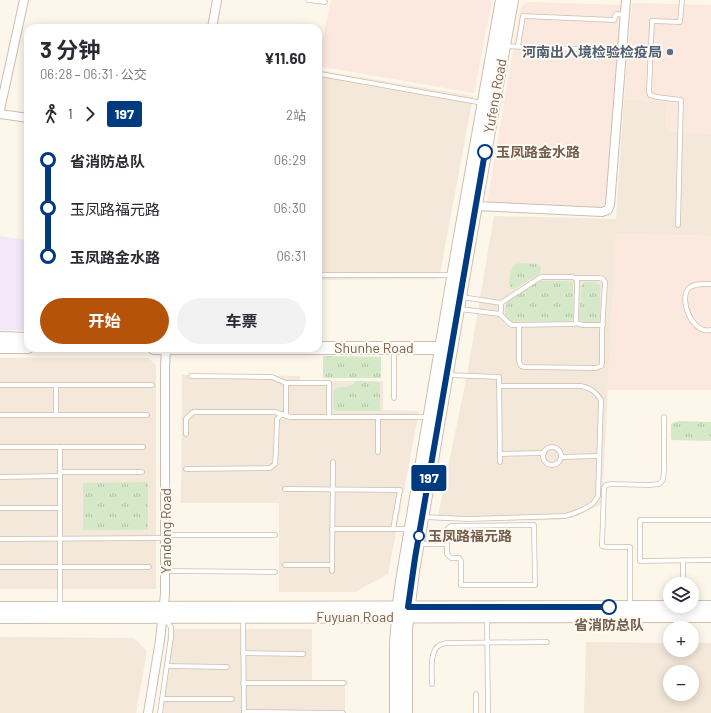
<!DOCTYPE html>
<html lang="zh">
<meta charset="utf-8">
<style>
:root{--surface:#fff;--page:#f2f2f3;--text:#2b2b33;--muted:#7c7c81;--accent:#b45309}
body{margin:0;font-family:Barlow,"Noto Sans SC",sans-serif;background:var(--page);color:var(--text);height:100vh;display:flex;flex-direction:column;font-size:15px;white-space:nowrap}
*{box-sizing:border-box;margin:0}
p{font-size:13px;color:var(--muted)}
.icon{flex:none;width:22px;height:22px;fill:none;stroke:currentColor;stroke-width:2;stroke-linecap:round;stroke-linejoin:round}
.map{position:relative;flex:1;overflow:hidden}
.sheet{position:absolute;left:24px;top:24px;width:298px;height:328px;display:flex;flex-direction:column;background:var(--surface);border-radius:12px;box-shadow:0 2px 10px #0003}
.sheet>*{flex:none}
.badge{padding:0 8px;border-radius:3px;font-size:14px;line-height:26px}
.buttons{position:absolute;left:663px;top:577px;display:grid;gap:8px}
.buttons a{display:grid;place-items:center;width:36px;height:36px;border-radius:50%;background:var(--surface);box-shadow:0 2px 10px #0003;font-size:20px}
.map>.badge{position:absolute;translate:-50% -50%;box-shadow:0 0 0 2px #fff}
.legs{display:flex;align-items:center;gap:6px;height:44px;padding:0 16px;font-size:13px}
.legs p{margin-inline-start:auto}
.headline{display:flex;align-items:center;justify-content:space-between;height:68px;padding:0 16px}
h1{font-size:22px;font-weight:700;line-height:30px}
.action{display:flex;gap:8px;margin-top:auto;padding:8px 16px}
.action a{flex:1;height:46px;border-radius:24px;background:var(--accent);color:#fff;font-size:16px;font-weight:700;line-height:46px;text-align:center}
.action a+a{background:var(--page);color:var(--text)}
ul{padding:0 16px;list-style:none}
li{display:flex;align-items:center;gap:14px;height:48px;font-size:15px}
li i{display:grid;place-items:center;width:6px;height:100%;margin:0 5px;background:currentColor}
li i::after{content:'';width:10px;height:10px;margin:-5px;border:3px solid;border-radius:50%;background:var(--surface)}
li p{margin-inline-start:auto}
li:first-child i{background:linear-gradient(#0000 50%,currentColor 0)}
li:last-child i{background:linear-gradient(currentColor 50%,#0000 0)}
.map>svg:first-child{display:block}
</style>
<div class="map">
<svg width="711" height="713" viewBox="0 0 711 713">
<defs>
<pattern id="grass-tufts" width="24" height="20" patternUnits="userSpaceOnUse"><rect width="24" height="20" fill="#d5e9c9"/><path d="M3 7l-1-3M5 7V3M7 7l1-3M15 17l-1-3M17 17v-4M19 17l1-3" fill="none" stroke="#b1c0a5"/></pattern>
</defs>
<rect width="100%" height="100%" fill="#fcf6eb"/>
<g fill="#f3e8d9" fill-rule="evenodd">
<polygon points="318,70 473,96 439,279 318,280"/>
<polygon points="624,99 667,102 666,131 711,134 711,236 616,234 602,502 599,505 577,516 571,518 557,520 437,521 468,370 494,216 616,219"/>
<polygon points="0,358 148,358 156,365 156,589 0,589"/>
<polygon points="182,375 300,376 300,381 383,381 383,410 419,411 388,574 355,592 279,592 279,503 181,503"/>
<polygon points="175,629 312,629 312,680 345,680 345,713 158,713 168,636"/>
<polygon points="0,637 134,638 147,651 136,713 0,713"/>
<path d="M586 642 670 643V650H692V643H711V713H584ZM670 672H692V694H670Z"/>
</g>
<g fill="#fbe8df">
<polygon points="331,0 492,0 474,93 318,66 318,61"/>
<polygon points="528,2 622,5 608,200 605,208 487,203 520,10 524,4"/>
<polygon points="632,3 711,5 711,134 666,131 667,102 624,99"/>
<polygon points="616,234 711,236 711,390 607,390"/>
</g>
<polygon fill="#f3e7f9" points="0,236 28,240 28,330 0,330"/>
<g fill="url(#grass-tufts)">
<path d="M520 263 536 264 539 265 541 267 540 274 526 282 517 288 511 289C508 284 509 271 514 266 516 264 517 264 520 263Z"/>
<polygon points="539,281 570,281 573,283 573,319 571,321 560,322 510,321 507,317 505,314 506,306 508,301"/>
<path d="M585 282C591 282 596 281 600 285V321C593 324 582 324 579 318L581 288 582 284Z"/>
<polygon points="323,356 381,357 381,378 323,378"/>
<path d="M356 381 380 382V411H336L334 410 333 408V391C339 385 343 389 350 386 352 385 354 383 356 381Z"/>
<polygon points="680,421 711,422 711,441 673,440 671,439 671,424 674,422"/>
<polygon points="148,482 148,530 83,530 83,483"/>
</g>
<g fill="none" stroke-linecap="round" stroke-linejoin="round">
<g stroke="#cebeb0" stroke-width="5.5">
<g id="lane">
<polyline points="308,0 325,2"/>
<polyline points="505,46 622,51"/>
<polyline points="518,46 523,16 614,20 616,14 625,15"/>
<polyline points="320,74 483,103"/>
<polyline points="678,225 681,100 657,97 650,95 649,91 652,21 680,22 682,0"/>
<polyline points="318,275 452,275"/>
<path d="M711 284C704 284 695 283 689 288 678 298 692 335 711 330"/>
<polyline points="460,309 500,314 501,310 501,303 462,297"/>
<polyline points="500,314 509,323 512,325 574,324 576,323 577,281 575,278 573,277 541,277 501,303"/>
<polyline points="576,323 583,325 603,325"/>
<polyline points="519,325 519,361 521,366 525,367 596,368 601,366 602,363 602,332 605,282 603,279 600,278 575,278"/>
<polyline points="449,375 499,377 500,462"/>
<polyline points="191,376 272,377 286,383"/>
<polyline points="0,385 152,385"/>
<polyline points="56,385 56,415"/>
<polyline points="394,398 394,350"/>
<polyline points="0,415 147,415"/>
<polyline points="286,416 286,383 329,383 329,417"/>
<polyline points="186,434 186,419 193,412 275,412 290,417 427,417"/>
<polyline points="0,447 143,447"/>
<polyline points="60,447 60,607"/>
<circle cx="552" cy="456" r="9"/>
<polyline points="378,452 378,417"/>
<polyline points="500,454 544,453"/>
<polyline points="561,457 599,456"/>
<polyline points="186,469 270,468 275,464 276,452 277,419 282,414"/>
<polyline points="60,472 142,472"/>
<polyline points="0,477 60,476"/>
<polyline points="285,489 400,490 393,529"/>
<polyline points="0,508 60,508"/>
<path d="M423 517 468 519 565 516C573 514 586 509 592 504 595 502 596 499 598 496L601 400C596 392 591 388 581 386H499"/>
<polyline points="711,520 640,520 640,561 711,560"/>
<polygon points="534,525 535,585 461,585 461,561 459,558 451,558 447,554 447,529 451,526"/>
<polyline points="332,529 410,529"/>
<polyline points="166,535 275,535"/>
<polyline points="0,539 166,538"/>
<polyline points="420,544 447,544"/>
<polyline points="683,560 683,584"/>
<polyline points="285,565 332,565"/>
<polyline points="0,567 149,567"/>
<polyline points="166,571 275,572"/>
<polyline points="332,571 333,462"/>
<polyline points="630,605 630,547 607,547 602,546 602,545 604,488 606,485 611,484 649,485 659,484 663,480 664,470 664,417"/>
<polyline points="243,617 244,713"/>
<polyline points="487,617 488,713"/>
<polyline points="243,653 303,654"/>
<polyline points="167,666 227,667"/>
<polyline points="243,683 344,683"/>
<path d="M432 684C432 673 429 650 440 645 441 644 446 643 447 643L547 642"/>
<polyline points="476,694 476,713"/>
<polyline points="162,699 232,699"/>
<polyline points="244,712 343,713"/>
<polyline points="160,713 171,637 171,627 165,619"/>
</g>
</g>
<g stroke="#cebeb0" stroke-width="10">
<g id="street">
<polyline points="212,28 217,0"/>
<polyline points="0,110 24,0"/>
<polyline points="0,114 28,118"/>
<polyline points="476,206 602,212 608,210 610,205 626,0"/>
<polyline points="148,713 160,640 165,594 165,367 166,348"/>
</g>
</g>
<g stroke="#d0bfae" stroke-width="14">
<g id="secondary">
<polyline points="0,338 28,339"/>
<polyline points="0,347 28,347"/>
<polyline points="154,348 448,348"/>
<polyline points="0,608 711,607"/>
<polyline points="0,617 711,616"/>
<polyline points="396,713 396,643 399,604 402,581 458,248 502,0"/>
<polyline points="406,713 406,629 413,571 468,250 512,0"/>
</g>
</g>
<use href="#lane" stroke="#fff" stroke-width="4"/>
<use href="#street" stroke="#fff" stroke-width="8"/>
<use href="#secondary" stroke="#fff" stroke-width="12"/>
</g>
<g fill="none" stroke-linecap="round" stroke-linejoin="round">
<g stroke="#fff" stroke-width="9">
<polyline id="line-1" points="485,152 415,558 408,607 609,607"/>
</g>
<use href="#line-1" stroke="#003b80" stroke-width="6"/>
</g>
<circle fill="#5c6f8a" stroke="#fef9f1" stroke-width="1.5" cx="670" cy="52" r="4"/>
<g fill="#fff" stroke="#003b80" stroke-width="2">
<circle cx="485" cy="152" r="7"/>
<circle cx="419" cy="536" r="5"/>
<circle cx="609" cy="607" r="7"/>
</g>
<g text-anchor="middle" stroke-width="4" stroke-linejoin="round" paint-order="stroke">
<g font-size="14" font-weight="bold" fill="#4e5e75" stroke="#fef9f1" text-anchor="end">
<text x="662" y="57">河南出入境检验检疫局</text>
</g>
<g font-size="14" fill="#765e4e" stroke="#fef9f1">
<text transform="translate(495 96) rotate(-80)" y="5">Yufeng Road</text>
<text x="374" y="353">Shunhe Road</text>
<text transform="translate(166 531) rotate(-90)" y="5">Yandong Road</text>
<text x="355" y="622">Fuyuan Road</text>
</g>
<g font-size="14" font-weight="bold" fill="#765e4e" stroke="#fef9f1" text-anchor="start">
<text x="496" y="157">玉凤路金水路</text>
<text x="428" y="541">玉凤路福元路</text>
<text x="609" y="630" text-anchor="middle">省消防总队</text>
</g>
</g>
</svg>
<div class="buttons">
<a><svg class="icon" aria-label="layers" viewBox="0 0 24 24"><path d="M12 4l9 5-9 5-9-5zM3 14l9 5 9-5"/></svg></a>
<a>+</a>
<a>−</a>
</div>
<b class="badge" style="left:429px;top:478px;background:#003b80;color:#fff">197</b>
<section class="sheet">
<div class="headline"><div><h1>3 分钟</h1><p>06:28 – 06:31 · 公交</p></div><b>¥11.60</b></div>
<div class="legs"><svg class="icon" aria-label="walk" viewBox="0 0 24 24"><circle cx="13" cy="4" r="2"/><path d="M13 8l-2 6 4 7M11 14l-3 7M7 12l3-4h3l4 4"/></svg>1<svg class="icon" aria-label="forward" viewBox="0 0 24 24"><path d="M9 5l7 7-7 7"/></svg><b class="badge" style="background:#003b80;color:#fff">197</b><p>2站</p></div>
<ul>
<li><i style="color:#003b80"></i><b>省消防总队</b><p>06:29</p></li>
<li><i style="color:#003b80"></i><span>玉凤路福元路</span><p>06:30</p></li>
<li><i style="color:#003b80"></i><b>玉凤路金水路</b><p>06:31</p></li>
</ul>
<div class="action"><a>开始</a><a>车票</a></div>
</section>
</div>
